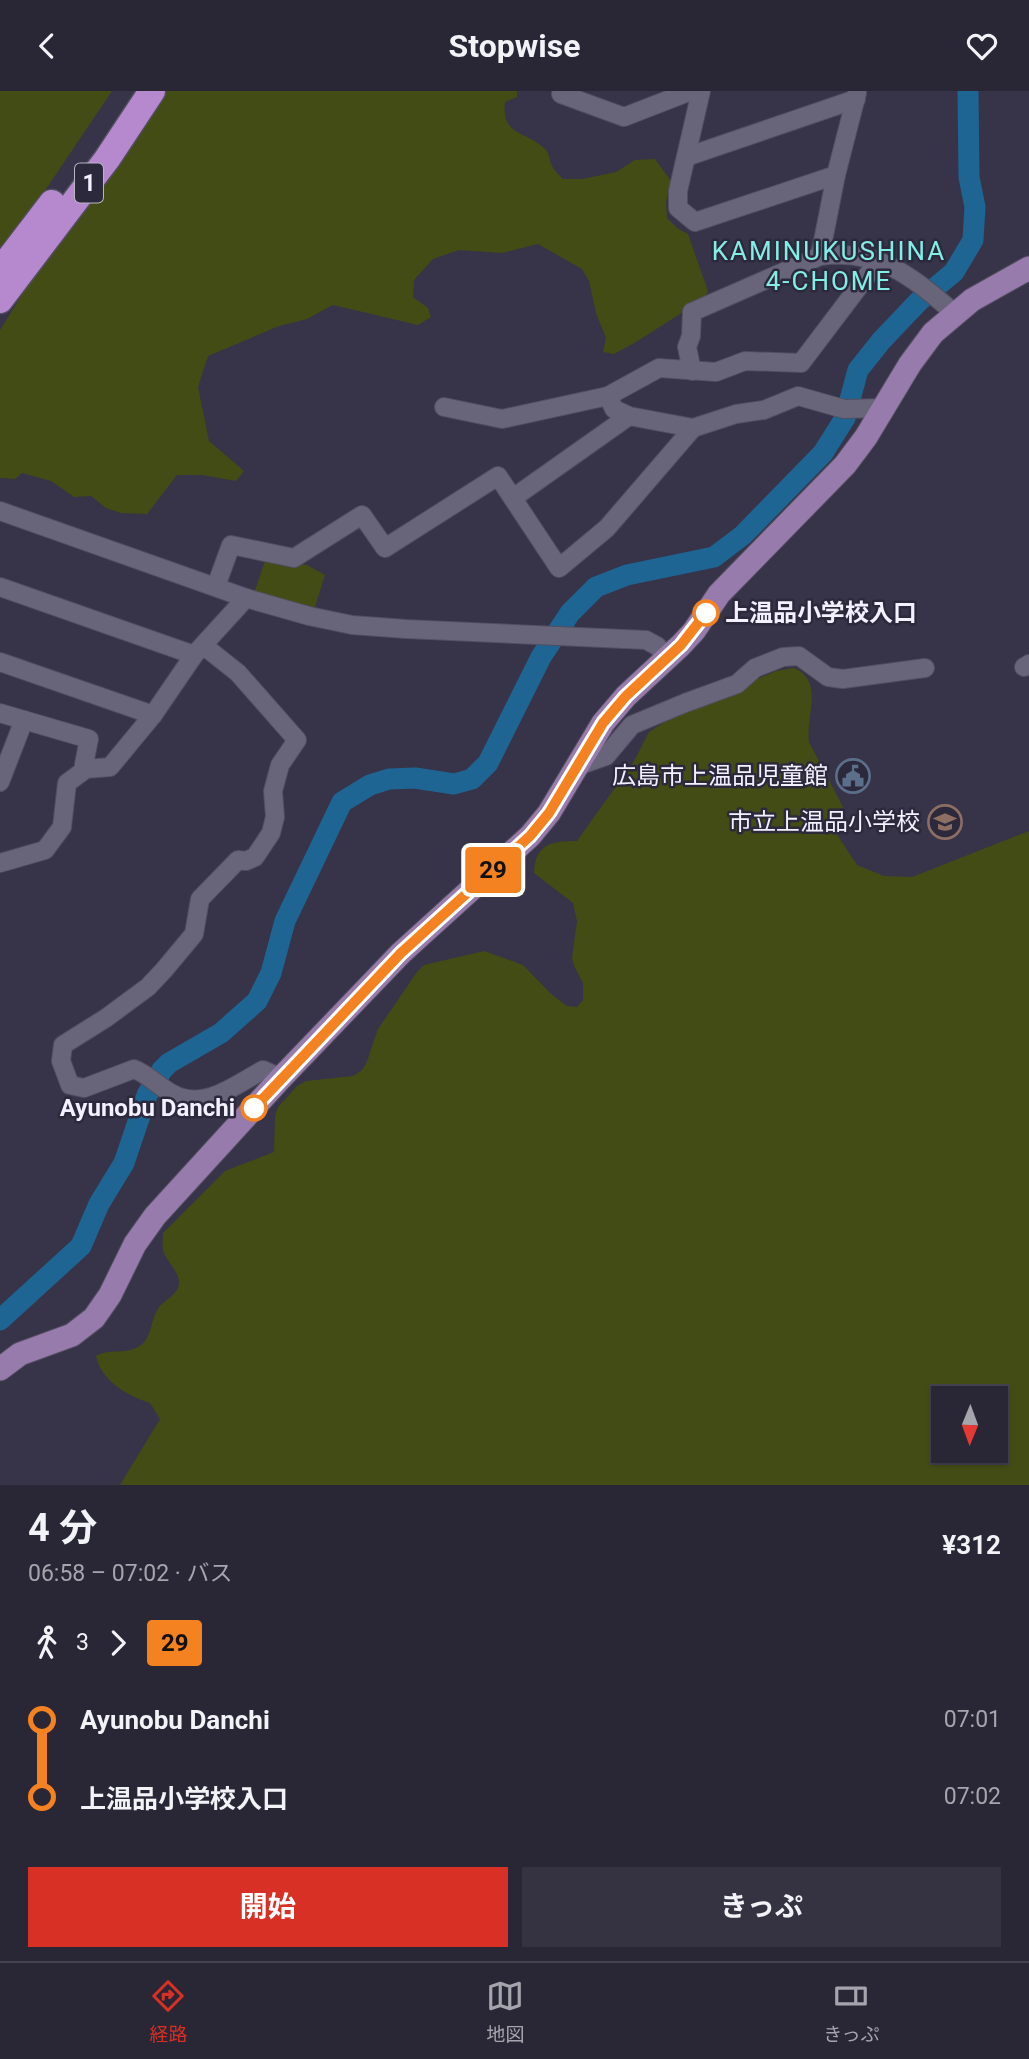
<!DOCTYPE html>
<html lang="ja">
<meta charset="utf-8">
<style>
:root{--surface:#292636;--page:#353242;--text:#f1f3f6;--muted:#a5a5ad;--line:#454351;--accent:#d93025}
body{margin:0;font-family:Roboto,"Noto Sans JP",sans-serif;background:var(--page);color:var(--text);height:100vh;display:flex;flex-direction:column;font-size:26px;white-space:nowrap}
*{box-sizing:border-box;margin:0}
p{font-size:23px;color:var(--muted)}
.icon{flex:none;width:38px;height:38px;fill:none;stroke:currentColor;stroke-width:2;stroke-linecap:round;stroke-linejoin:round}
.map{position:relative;height:1394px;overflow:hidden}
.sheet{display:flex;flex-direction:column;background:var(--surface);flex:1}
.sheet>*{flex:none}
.badge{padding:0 14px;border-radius:5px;font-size:24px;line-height:46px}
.needle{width:46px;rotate:181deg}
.controls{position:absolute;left:931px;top:1295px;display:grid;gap:14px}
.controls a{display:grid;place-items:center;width:77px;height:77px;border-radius:0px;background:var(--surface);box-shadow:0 2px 5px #0004,0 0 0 2px var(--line);font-size:35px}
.map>.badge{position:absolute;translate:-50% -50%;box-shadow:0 0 0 4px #fff}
.legs{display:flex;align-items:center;gap:10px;height:77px;padding:0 28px;font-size:23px}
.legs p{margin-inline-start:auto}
.headline{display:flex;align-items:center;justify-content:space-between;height:119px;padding:0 28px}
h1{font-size:38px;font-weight:700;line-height:52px}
.action{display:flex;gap:14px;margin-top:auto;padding:14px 28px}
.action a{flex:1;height:80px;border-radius:0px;background:var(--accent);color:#fff;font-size:28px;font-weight:700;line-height:80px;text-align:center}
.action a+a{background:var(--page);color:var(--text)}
ul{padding:0 28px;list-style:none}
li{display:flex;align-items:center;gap:24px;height:77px;font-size:26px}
li i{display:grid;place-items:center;width:10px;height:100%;margin:0 9px;background:currentColor}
li i::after{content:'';width:18px;height:18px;margin:-9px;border:5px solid;border-radius:50%;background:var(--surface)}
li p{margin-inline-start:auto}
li:first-child i{background:linear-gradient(#0000 50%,currentColor 0)}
li:last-child i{background:linear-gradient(currentColor 50%,#0000 0)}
header{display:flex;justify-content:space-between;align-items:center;height:91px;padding:0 28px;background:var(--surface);font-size:32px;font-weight:700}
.dock{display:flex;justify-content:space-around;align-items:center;height:98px;border-top:2px solid var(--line);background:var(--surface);font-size:19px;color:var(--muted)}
.dock a{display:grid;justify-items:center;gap:4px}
.dock .on{color:var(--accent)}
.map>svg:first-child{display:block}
</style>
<header><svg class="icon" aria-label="back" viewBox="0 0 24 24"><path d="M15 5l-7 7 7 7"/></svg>Stopwise<svg class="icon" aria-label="heart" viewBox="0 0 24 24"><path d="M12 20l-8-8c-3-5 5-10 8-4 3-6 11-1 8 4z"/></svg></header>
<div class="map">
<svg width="1029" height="1394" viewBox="0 0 1029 1394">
<rect width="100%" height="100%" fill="#373348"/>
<g fill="#444c15" fill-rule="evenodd">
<polygon points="0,0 112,0 42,104 0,160"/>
<path d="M165 0H517V6L505 11C501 46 527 39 546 59 550 64 549 69 552 75 554 79 559 84 563 88H583L616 81 635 69 655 68 671 90 666 111 667 127 677 137 688 143 708 200 705 207 636 251 614 263 603 261 606 247 596 222 589 190 582 178 538 153 502 162 459 159 433 168 414 189 413 206 428 217 431 226 418 234 333 214 307 228 279 235 208 265 198 296 209 350 244 380 236 390 202 384H177L147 423 121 422 106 417 91 405 74 406 51 390 22 382 15 388 0 387V239L37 180Z"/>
<polygon points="266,467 307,474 325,484 315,516 254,502"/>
<path d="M794 577C825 590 805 626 809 651L843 716 838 724 836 742 857 774 884 785 912 786 1029 740V1394H120L160 1328 150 1312C128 1305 101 1290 96 1265 109 1257 124 1264 138 1256 152 1249 150 1230 158 1218 163 1209 177 1205 179 1193 180 1181 166 1170 163 1159 162 1154 163 1147 163 1142L225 1080 274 1061 275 1025 278 1016 297 995 306 990 353 985 361 980 366 973 378 938 417 881 424 874 484 860 523 874 551 903 567 915 577 916 583 909V892L574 875 572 867 577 830 573 812 534 782C535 752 553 750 577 750L634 670 649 641 684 619 776 580ZM943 1307H996V1360H943Z"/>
</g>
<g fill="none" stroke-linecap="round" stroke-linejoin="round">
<polyline stroke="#1e6594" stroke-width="21" points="0,1229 81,1155 99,1113 124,1072 147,1004 162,979 169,972 221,942 257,910 271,882 285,830 342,711 370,694 389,688 415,687 454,693 472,688 488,672 541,566 570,522 596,496 627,484 714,466 743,444 823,362 845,327 858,279 881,250 919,210 954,181 973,149 975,116 969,86 968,0"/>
<g stroke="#524e60" stroke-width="20">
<g id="minor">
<polyline points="562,0 561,3 624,26 691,0"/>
<polyline points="701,0 678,100 678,117 695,131 836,84"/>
<polyline points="686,66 856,8"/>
<polyline points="820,165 836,84 857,2"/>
<path d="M692 280 687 256 691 245 692 221 820 165C877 157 914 186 954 222"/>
<polyline points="608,305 614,318 629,325 693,337 736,323 764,319 798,305 844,318 883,317"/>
<polyline points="444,316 502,328 608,305 659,277 716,281 745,270 801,272 879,169"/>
<polyline points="513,407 629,325"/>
<polyline points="0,420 246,507 309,525 352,534 406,538 646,549 657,555 668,567"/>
<polyline points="216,495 231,454 294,467 362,424 385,457 498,385 559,477 607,437 693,337"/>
<polyline points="0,496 194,564"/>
<path d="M204 555 238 582 297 649 280 674 273 700 275 726 271 742 255 766 246 770 238 769 200 808 194 843 164 879 148 896 106 927 63 954 61 970 70 994 84 997 134 978C149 984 158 995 171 1002 203 1021 235 994 263 979L281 987"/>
<polyline points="0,571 153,624"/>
<polyline points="1024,576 1029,573"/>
<polyline points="0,622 89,648 84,673 86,678"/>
<polyline points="575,676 606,665 632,634 685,612 737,593 755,577 783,566 799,565 828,586 843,588 925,577"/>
<polyline points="0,691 24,629"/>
<polyline points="0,772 45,759 62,736 67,692 86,678 110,676 153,624 194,564 246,507"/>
</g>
</g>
<g stroke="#524e60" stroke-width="25">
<polyline id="major" points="0,1278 20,1263 72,1244 94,1227 110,1204 135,1153 155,1125 281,987 401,862 530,745 549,722 603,632 626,605 681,554 694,540 719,503 845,374 866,346 910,273 933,242 972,209 1029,177"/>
</g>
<g stroke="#524e60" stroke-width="29">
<g id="highway">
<polyline points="0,180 52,112"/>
<polyline points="0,209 107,68 152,0"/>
</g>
</g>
<use href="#minor" stroke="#68657b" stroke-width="18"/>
<use href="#major" stroke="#977bad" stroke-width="23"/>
<use href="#highway" stroke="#b689cf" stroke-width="26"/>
</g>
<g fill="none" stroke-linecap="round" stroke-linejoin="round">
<g stroke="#fff" stroke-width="16">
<polyline id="line-1" points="254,1017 401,862 530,745 549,722 603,632 626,605 681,554 706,522"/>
</g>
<use href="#line-1" stroke="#f58220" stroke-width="10"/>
</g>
<defs>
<g id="civic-ring" transform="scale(1.75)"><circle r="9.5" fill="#2d293d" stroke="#5c6f8a" stroke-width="1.5"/><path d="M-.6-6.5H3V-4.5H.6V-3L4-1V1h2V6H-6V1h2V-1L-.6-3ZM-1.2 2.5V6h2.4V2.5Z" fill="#5c6f8a"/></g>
<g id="school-ring" transform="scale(1.75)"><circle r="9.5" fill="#2d293d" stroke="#8d6e63" stroke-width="1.5"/><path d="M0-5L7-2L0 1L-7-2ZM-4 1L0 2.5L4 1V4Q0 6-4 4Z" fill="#8d6e63"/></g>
</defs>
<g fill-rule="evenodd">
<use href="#civic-ring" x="853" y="685"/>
<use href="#school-ring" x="945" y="731"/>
</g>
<g fill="#fff" stroke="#f58220" stroke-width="3.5">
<circle cx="706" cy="522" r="12"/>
<circle cx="254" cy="1017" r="12"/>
</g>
<g text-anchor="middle" stroke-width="5" stroke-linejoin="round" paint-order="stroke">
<rect fill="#2d293d" stroke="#b8b5c5" stroke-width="2" x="75" y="72.5" width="28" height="39" rx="5"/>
<g font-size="23" font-weight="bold" fill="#f3f1ff">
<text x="89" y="100">1</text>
</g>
<g font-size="24" font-weight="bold" fill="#f3f1ff" stroke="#2d293d" text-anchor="start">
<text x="725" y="530">上温品小学校入口</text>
<text x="235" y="1025" text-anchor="end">Ayunobu Danchi</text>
</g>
<g font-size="24" fill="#f3f1ff" stroke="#2d293d" text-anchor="end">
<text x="828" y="693">広島市上温品児童館</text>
<text x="920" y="739">市立上温品小学校</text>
</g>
<g font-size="26" letter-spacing="2" fill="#83eee6" stroke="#2d293d">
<text x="829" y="169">KAMINUKUSHINA<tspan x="829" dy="30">4-CHOME</tspan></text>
</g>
</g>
</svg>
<div class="controls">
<a><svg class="needle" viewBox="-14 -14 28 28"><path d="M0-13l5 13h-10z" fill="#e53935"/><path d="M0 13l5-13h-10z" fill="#a5a5ad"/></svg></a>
</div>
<b class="badge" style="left:493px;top:779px;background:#f58220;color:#111">29</b>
</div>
<section class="sheet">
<div class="headline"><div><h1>4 分</h1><p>06:58 – 07:02 · バス</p></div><b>¥312</b></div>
<div class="legs"><svg class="icon" aria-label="walk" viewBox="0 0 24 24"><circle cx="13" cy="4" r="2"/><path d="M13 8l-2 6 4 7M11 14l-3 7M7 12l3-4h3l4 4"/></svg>3<svg class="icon" aria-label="forward" viewBox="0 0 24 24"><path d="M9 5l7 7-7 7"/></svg><b class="badge" style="background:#f58220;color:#111">29</b></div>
<ul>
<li><i style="color:#f58220"></i><b>Ayunobu Danchi</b><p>07:01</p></li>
<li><i style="color:#f58220"></i><b>上温品小学校入口</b><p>07:02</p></li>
</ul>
<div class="action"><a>開始</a><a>きっぷ</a></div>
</section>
<nav class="dock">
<a class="on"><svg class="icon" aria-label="directions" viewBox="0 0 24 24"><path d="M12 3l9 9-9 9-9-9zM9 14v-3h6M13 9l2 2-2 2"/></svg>経路</a>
<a><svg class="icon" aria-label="map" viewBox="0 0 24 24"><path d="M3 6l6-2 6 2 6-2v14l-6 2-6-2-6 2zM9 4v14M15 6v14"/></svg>地図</a>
<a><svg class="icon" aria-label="tickets" viewBox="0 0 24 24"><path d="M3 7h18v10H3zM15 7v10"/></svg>きっぷ</a>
</nav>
